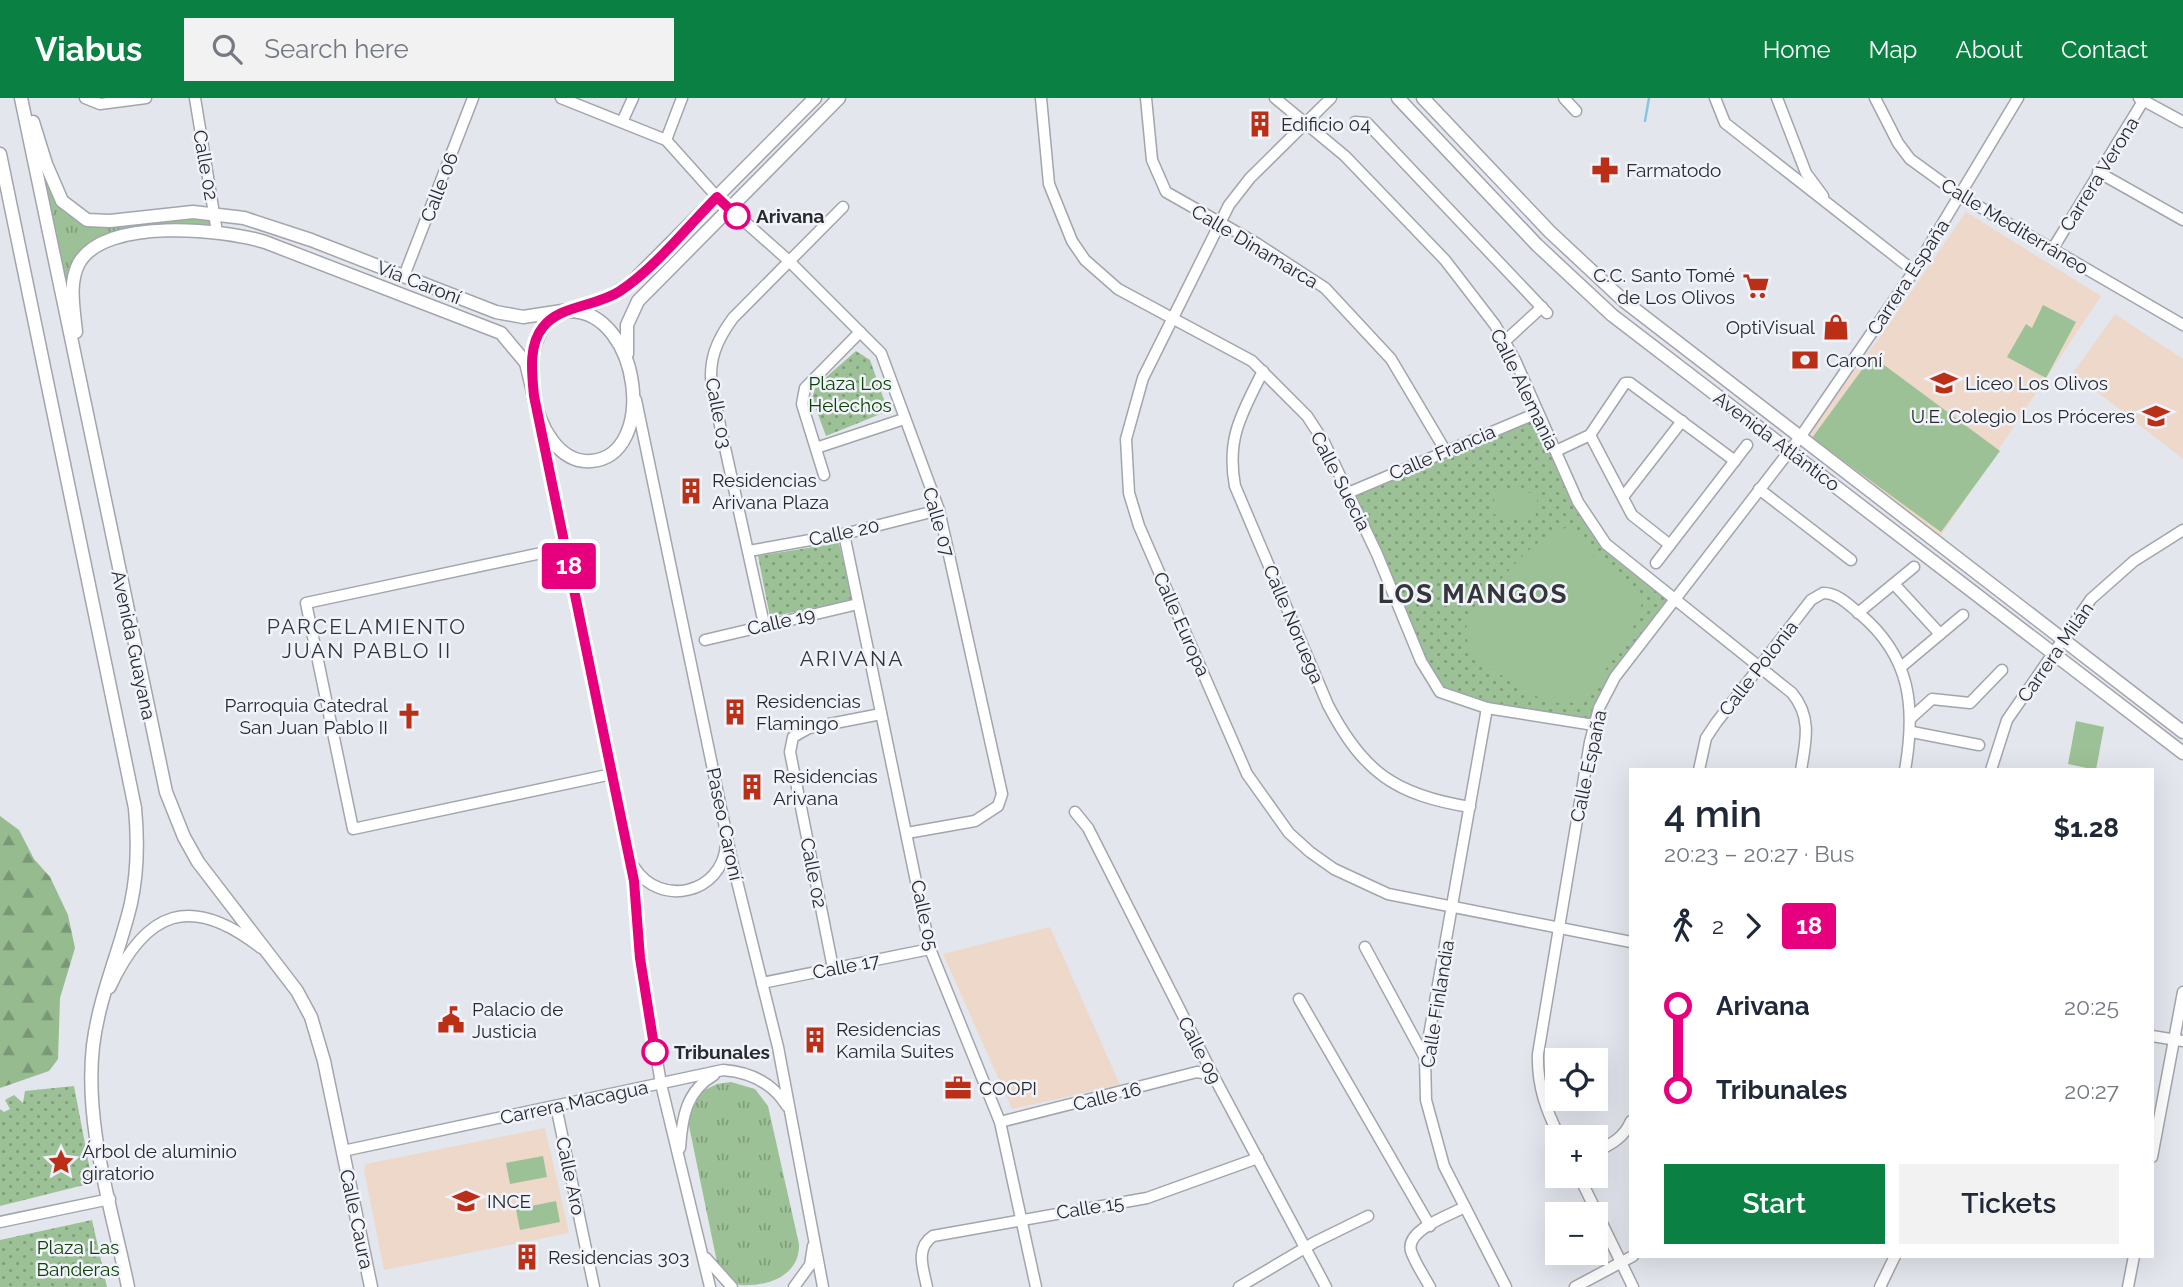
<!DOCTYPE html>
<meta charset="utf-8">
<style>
:root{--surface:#fff;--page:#f2f2f3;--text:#1f2937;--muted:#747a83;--accent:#0b8043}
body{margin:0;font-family:Raleway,sans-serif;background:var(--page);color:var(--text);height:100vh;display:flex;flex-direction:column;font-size:26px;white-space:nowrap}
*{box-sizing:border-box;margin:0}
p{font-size:23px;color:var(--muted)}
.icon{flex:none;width:38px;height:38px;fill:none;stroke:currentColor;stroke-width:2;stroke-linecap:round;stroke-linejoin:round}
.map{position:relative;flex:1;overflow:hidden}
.side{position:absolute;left:1629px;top:670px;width:525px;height:490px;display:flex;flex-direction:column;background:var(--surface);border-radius:0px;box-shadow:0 7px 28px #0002}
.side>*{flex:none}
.badge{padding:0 14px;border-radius:5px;font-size:24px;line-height:46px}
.controls{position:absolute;left:1545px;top:950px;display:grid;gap:14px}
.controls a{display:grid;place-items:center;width:63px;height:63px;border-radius:0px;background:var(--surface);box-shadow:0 7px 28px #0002;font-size:35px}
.map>.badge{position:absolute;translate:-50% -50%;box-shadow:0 0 0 4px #fff}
.legs{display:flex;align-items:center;gap:10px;height:77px;padding:0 35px;font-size:23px}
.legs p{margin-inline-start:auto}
.summary{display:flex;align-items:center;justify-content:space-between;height:119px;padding:0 35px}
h1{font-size:38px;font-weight:600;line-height:52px}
.action{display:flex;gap:14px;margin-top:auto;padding:14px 35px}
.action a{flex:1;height:80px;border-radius:0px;background:var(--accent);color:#fff;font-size:28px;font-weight:600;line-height:80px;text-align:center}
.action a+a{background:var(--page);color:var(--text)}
ul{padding:0 35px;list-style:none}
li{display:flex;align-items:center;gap:24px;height:84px;font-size:26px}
li i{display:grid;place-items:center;width:10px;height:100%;margin:0 9px;background:currentColor}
li i::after{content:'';width:18px;height:18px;margin:-9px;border:5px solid;border-radius:50%;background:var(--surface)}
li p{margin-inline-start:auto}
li:first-child i{background:linear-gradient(#0000 50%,currentColor 0)}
li:last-child i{background:linear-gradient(currentColor 50%,#0000 0)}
header{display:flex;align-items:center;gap:42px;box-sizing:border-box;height:98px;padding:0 35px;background:var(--accent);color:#fff}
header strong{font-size:33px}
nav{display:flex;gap:38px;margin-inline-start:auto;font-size:24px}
.search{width:490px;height:63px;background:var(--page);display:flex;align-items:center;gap:18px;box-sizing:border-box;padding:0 24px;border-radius:0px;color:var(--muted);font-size:26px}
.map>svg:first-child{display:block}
</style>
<header>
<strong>Viabus</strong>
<div class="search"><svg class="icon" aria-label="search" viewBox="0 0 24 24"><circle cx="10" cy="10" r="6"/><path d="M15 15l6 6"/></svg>Search here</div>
<nav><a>Home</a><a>Map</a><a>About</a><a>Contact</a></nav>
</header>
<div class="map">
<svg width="2183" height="1189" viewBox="0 0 2183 1189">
<defs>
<pattern id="grass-tufts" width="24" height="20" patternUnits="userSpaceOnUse" patternTransform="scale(1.75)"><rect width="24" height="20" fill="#9dc196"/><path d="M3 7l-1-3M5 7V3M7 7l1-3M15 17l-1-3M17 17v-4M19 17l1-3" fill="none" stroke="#809d7b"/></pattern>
<pattern id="forest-firs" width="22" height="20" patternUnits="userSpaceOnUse" patternTransform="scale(1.75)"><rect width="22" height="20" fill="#96bb8f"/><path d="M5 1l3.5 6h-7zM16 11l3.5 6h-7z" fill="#7a9875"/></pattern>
<pattern id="park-dots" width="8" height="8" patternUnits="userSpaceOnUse" patternTransform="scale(1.75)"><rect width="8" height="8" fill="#9dc196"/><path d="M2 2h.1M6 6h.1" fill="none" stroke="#809d7b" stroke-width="1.8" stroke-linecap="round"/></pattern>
</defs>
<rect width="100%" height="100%" fill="#e3e6ed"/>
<g fill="#edd8ca">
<polygon points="1966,114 2101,198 1940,439 1813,342 1809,332 1880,239"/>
<polygon points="2115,216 2183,261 2183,361 2073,275"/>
<polygon points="1050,829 1120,987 1012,1011 943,856"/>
<polygon points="545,1030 569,1135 384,1172 364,1072 366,1066"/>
</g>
<g fill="url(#grass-tufts)">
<polygon points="26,0 46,66 78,118 214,117 217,134 144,136 85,157 72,201 82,298"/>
<path d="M731 984 755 991 768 1008 799 1146C800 1177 769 1189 740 1187 731 1184 725 1176 718 1169L688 1023 694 1004 703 993 717 986Z"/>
</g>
<polygon fill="url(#forest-firs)" points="0,718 19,732 34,761 50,779 68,817 75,850 60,900 58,961 49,973 0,990"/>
<g fill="url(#park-dots)">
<polygon points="856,253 870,262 888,313 826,338 812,300 816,288"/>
<polygon points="1537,315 1593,430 1675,499 1634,552 1594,627 1487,610 1440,594 1348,395"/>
<polygon points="839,445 852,502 770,519 758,458"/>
<polygon points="74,988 90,1072 88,1086 0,1108 0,1011 4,1014 10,1011 5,1002 14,997 23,1005 25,993"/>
<polygon points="92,1122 107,1189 0,1189 0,1142"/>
</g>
<g fill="#9dc196">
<polygon points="2043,207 2076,224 2046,280 2007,259 2026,226 2032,230"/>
<polygon points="1872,258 2000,353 1941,434 1812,340"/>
<polygon points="1496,390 1538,396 1535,423 1492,416"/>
<path d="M1570 429 1590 455 1632 488 1642 503C1639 527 1623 544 1610 564 1604 573 1598 589 1590 596 1555 627 1495 572 1468 551L1466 523C1491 495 1532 435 1570 429Z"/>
<polygon points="2076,623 2104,629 2096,672 2068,666"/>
<polygon points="543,1058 547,1079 510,1086 506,1065"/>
<polygon points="556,1103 560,1124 520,1132 516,1111"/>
</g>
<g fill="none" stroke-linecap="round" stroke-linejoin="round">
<polyline stroke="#8bc5e3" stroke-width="2.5" points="1645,23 1649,0"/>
<g stroke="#a2a5ac" stroke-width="13">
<g id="minor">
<polyline points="85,0 100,6 146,0"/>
<polyline points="195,0 217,134"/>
<polyline points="561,0 666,42 717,99 788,162 881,255 939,412 1002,696 998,708 975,723 907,735"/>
<polyline points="1041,0 1049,86 1072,143 1085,162 1118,191 1252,263 1307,318 1324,344 1377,456 1421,563 1440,594 1487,610 1594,627"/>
<polyline points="1146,0 1152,62 1166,94 1256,145 1325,190 1391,261 1445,352"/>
<path d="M1275 0 1345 58 1445 162 1495 227 1515 262 1578 404 1606 446 1792 595C1812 619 1806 643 1801 672"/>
<polyline points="1331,0 1250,80 1229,107 1143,280 1126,341 1129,395 1139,428 1247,676 1289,735 1310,754 1334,771 1388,796 1631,844"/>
<polyline points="1564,0 1576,13"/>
<polyline points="1715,0 1725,25 1914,173"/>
<polyline points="1777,0 1806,75 1823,98"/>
<polyline points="1875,0 1898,45 1910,61 1961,98 2183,227"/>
<polyline points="2139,0 2183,24"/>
<polyline points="622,24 633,0"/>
<polyline points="1355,24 1367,25 1547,215"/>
<polyline points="666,42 682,0"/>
<polyline points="2098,74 2183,122"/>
<polyline points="2052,152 2145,0"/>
<polyline points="404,178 473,0"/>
<polyline points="1505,243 1542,209"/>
<path d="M1263 273C1242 315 1226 340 1235 388L1328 607C1363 674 1395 697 1470 709"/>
<polyline points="636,302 732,763 778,949 823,1189"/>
<polyline points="539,324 634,783 640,860 661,986 710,1189"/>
<polyline points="1590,337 1632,417 1670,447"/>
<polyline points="816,350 904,321"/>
<polyline points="1556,353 1590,337 1625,285 1630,285 1735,363"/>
<polyline points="824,377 802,306 805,290 860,234"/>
<polyline points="1759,391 1851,462"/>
<polyline points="1348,395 1537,315"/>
<polyline points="1623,399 1682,323"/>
<polyline points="844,436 930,851 1000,1024 1036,1189"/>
<polyline points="565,450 306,505 353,731 612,676"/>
<polyline points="749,453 844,436 939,412"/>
<polyline points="1656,465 1747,347"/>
<polyline points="1894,486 1940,536"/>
<polyline points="1858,515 1914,469"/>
<path d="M764 526 712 291C708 263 716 243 733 220L843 109"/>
<polyline points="705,542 858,506"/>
<polyline points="1901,569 1963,517"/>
<polyline points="1487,610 1425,960 1426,1002 1444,1068 1506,1189"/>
<polyline points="1911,620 1932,601 1970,605 2002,572"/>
<polyline points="1912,634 1979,647"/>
<path d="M1699 672 1706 640 1716 625 1811 502 1823 495C1838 495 1849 507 1860 516 1911 559 1916 609 1905 672"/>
<polyline points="1991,672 2007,622 2091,501 2134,463 2183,432"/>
<polyline points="1075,714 1088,730 1213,977 1326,1189"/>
<path d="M634 769C660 810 722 796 726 747"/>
<polyline points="1365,849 1425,960"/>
<polyline points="833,870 790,654 793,639 809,630 881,616"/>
<polyline points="762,885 930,851"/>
<path d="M110 890C146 812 191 795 261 850"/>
<polyline points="1299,901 1430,1128"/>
<polyline points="2152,938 2183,943"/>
<polyline points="556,1008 594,1189"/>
<polyline points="1000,1024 1197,974 1213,977"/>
<path d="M1560 1040C1546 1012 1537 988 1538 956L1590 644 1599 610 1615 579 1801 338 1914 173 2018 0"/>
<path d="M680 1050C682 1020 686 993 714 977"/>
<path d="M343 1053 723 972C750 974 772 984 787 1008"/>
<path d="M1596 1054C1611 1046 1624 1040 1631 1023"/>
<polyline points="2152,1059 2183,894"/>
<polyline points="1579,1078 1633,1189"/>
<polyline points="0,1124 110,1101"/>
<polyline points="706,1160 732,1189"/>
<polyline points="794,1189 810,1167 813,1148"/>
<path d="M927 1189C923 1170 915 1150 933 1138L1147 1100 1258 1060"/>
<polyline points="1239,1189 1315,1144 1368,1118"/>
<path d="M1430 1189C1424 1178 1415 1165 1411 1153 1405 1132 1450 1117 1465 1109"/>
<polyline points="1575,1189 1633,1158"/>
<polyline points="1880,1189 1895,1158"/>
<polyline points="2128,1189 2134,1158"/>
</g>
</g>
<g stroke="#a2a5ac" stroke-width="15">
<g id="major">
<polyline points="21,0 166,694 184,739 198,764 297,893 311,919 324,963 371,1189"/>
<polyline points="1398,0 1537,147 1612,217 2183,655"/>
<polyline points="1423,0 1550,134 1624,203 2183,634"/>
<polyline points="33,24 46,66 62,103 87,122 110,123 193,114 244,120 311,142 496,214 523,219 582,210 609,199 631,185 815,0"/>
<path d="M0 56 135 710C138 742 138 773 131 805 120 853 99 898 93 948 84 1028 112 1111 128 1189"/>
<path d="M570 213C641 214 658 358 591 363 529 368 505 222 570 213Z"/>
<path d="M76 234C74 212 68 185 79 165 105 119 223 131 265 144L501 235 526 265 534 298"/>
<polyline points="627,256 627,227 638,203 839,0"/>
</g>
</g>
<use href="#minor" stroke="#fff" stroke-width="10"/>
<use href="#major" stroke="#fff" stroke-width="12"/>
</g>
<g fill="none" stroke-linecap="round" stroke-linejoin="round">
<g stroke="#fff" stroke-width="16">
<path id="line-1" d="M655 954 640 860 634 783 534 298C532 276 528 247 543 229 560 207 596 209 620 193 656 169 686 130 717 99L737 118"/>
</g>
<use href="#line-1" stroke="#e6007e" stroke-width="10"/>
</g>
<defs>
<g id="building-bare" transform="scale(2.1)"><path d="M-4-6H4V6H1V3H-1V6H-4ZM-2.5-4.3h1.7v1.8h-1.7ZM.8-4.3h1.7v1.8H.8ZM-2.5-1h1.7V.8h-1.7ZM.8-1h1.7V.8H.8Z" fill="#bb2f16" stroke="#f1f3fb" stroke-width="2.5" paint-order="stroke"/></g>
<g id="pharmacy-bare" transform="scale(2.1)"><path d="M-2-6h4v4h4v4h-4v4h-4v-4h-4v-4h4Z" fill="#bb2f16" stroke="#f1f3fb" stroke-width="2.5" paint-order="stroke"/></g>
<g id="supermarket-bare" transform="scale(2.1)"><path d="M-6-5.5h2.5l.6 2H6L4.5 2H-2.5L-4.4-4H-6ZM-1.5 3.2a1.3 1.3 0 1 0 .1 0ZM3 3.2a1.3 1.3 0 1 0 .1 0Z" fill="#bb2f16" stroke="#f1f3fb" stroke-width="2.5" paint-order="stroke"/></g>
<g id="shop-bare" transform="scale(2.1)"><path d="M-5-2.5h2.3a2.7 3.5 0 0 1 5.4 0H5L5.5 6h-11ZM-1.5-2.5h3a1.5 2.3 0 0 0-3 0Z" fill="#bb2f16" stroke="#f1f3fb" stroke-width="2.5" paint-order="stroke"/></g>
<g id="bank-bare" transform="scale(2.1)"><path d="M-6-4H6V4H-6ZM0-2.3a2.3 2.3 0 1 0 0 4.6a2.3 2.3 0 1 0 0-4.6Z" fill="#bb2f16" stroke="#f1f3fb" stroke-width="2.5" paint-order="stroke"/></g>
<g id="school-bare" transform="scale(2.1)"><path d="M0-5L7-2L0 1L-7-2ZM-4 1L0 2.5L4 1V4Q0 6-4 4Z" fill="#bb2f16" stroke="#f1f3fb" stroke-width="2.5" paint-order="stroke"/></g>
<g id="church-bare" transform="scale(2.1)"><path d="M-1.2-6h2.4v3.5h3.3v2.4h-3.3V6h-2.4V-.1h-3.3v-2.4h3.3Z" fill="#bb2f16" stroke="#f1f3fb" stroke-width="2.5" paint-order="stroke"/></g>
<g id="civic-bare" transform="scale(2.1)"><path d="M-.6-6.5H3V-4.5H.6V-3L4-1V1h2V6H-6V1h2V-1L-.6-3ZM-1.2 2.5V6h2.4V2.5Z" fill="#bb2f16" stroke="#f1f3fb" stroke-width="2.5" paint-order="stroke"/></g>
<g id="office-bare" transform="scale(2.1)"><path d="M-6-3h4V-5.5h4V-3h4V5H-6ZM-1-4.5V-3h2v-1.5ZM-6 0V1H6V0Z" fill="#bb2f16" stroke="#f1f3fb" stroke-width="2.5" paint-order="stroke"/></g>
<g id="sight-bare" transform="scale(2.1)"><path d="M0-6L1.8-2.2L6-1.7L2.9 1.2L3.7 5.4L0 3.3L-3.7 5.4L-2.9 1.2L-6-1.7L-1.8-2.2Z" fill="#bb2f16" stroke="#f1f3fb" stroke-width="2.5" paint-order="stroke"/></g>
<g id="university-bare" transform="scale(2.1)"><path d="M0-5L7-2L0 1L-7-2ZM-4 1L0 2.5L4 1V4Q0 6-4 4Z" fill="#bb2f16" stroke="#f1f3fb" stroke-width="2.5" paint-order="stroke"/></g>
</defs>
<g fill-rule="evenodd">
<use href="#building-bare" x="1260" y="26"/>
<use href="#pharmacy-bare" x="1605" y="72"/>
<use href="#supermarket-bare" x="1756" y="188"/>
<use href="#shop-bare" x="1836" y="229"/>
<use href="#bank-bare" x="1805" y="262"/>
<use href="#school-bare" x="1944" y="285"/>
<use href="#school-bare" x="2156" y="318"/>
<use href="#building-bare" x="691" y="393"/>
<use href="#building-bare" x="735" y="614"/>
<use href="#church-bare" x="409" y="618"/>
<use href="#building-bare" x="752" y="689"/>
<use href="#civic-bare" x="451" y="922"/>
<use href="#building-bare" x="815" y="942"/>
<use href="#office-bare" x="958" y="990"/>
<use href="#sight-bare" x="61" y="1064"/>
<use href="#university-bare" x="466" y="1103"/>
<use href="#building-bare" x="527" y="1159"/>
</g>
<g fill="#fff" stroke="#e6007e" stroke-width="3.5">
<circle cx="737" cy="118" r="12"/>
<circle cx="655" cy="954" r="12"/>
</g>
<g text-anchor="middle" stroke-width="5" stroke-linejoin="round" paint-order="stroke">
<g font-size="19" fill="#292a2d" stroke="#f1f3fb" text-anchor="start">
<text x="1281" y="33">Edificio 04</text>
<text x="1626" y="79">Farmatodo</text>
<text x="1735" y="184" text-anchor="end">C.C. Santo Tomé<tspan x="1735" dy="22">de Los Olivos</tspan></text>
<text x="1815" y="236" text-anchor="end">OptiVisual</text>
<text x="1826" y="269">Caroní</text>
<text x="1965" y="292">Liceo Los Olivos</text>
<text x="2135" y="325" text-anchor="end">U.E. Colegio Los Próceres</text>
<text x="712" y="389">Residencias<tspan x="712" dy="22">Arivana Plaza</tspan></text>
<text x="756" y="610">Residencias<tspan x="756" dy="22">Flamingo</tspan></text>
<text x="388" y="614" text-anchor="end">Parroquia Catedral<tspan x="388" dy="22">San Juan Pablo II</tspan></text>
<text x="773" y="685">Residencias<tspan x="773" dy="22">Arivana</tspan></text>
<text x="472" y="918">Palacio de<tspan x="472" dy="22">Justicia</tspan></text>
<text x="836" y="938">Residencias<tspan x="836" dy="22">Kamila Suites</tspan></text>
<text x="979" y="997">COOPI</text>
<text x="82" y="1060">Árbol de aluminio<tspan x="82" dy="22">giratorio</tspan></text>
<text x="487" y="1110">INCE</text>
<text x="548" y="1166">Residencias 303</text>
</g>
<g font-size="19" fill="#292a2d" stroke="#f1f3fb">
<text transform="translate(206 67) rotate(80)" y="7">Calle 02</text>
<text transform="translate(2099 76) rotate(-58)" y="7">Carrera Verona</text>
<text transform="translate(439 89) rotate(-69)" y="7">Calle 06</text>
<text transform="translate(2015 128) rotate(31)" y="7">Calle Mediterráneo</text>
<text transform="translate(1255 148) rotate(31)" y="7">Calle Dinamarca</text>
<text transform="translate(1908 179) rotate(-57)" y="7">Carrera España</text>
<text transform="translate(419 184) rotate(21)" y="7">Vía Caroní</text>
<text transform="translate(1525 291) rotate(64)" y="7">Calle Alemania</text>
<text transform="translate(719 315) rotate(79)" y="7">Calle 03</text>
<text transform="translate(1777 343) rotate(37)" y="7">Avenida Atlántico</text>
<text transform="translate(1442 354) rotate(-23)" y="7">Calle Francia</text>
<text transform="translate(1341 383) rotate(63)" y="7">Calle Suecia</text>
<text transform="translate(939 424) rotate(74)" y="7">Calle 07</text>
<text transform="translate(844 434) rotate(-12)" y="7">Calle 20</text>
<text transform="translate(781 523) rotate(-13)" y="7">Calle 19</text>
<text transform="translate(1182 526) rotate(66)" y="7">Calle Europa</text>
<text transform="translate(1294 526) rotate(67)" y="7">Calle Noruega</text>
<text transform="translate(134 547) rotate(78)" y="7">Avenida Guayana</text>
<text transform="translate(2055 554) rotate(-55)" y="7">Carrera Milán</text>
<text transform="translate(1758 570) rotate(-52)" y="7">Calle Polonia</text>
<text transform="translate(1588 668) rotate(-78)" y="7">Calle España</text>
<text transform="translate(725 726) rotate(78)" y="7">Paseo Caroní</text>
<text transform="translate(814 775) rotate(79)" y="7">Calle 02</text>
<text transform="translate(925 817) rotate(78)" y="7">Calle 05</text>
<text transform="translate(846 868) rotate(-11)" y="7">Calle 17</text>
<text transform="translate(1437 906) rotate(-81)" y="7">Calle Finlandia</text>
<text transform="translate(1200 952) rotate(63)" y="7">Calle 09</text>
<text transform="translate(1107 998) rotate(-14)" y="7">Calle 16</text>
<text transform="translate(574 1004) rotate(-12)" y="7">Carrera Macagua</text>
<text transform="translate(571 1078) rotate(78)" y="7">Calle Aro</text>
<text transform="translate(1090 1109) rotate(-9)" y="7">Calle 15</text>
<text transform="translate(357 1121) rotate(78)" y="7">Calle Caura</text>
</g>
<g font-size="19" font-weight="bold" fill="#292a2d" stroke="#f1f3fb" text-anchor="start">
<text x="756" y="125">Arivana</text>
<text x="674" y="961">Tribunales</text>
</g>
<g font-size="19" fill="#0f4305" stroke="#f1f3fb">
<text x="850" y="292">Plaza Los<tspan x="850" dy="22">Helechos</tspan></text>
<text x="78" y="1156">Plaza Las<tspan x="78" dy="22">Banderas</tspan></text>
</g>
<g font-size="21" letter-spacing="2" fill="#34363c" stroke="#f1f3fb">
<text x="367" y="536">PARCELAMIENTO<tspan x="367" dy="24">JUAN PABLO II</tspan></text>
<text x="852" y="568">ARIVANA</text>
</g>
<g font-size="26" font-weight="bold" letter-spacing="2" fill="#34363c" stroke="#f1f3fb">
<text x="1473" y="505">LOS MANGOS</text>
</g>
</g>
</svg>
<div class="controls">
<a><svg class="icon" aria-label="locate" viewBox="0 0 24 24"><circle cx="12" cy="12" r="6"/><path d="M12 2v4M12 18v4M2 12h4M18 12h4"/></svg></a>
<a>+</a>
<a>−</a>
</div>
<b class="badge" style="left:569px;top:468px;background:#e6007e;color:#fff">18</b>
<section class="side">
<div class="summary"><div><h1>4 min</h1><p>20:23 – 20:27 · Bus</p></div><b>$1.28</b></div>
<div class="legs"><svg class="icon" aria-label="walk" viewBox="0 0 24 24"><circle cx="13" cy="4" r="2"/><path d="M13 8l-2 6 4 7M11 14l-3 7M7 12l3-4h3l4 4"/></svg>2<svg class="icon" aria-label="forward" viewBox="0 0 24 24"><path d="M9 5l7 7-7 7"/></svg><b class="badge" style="background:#e6007e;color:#fff">18</b></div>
<ul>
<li><i style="color:#e6007e"></i><b>Arivana</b><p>20:25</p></li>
<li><i style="color:#e6007e"></i><b>Tribunales</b><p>20:27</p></li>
</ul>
<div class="action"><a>Start</a><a>Tickets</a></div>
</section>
</div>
